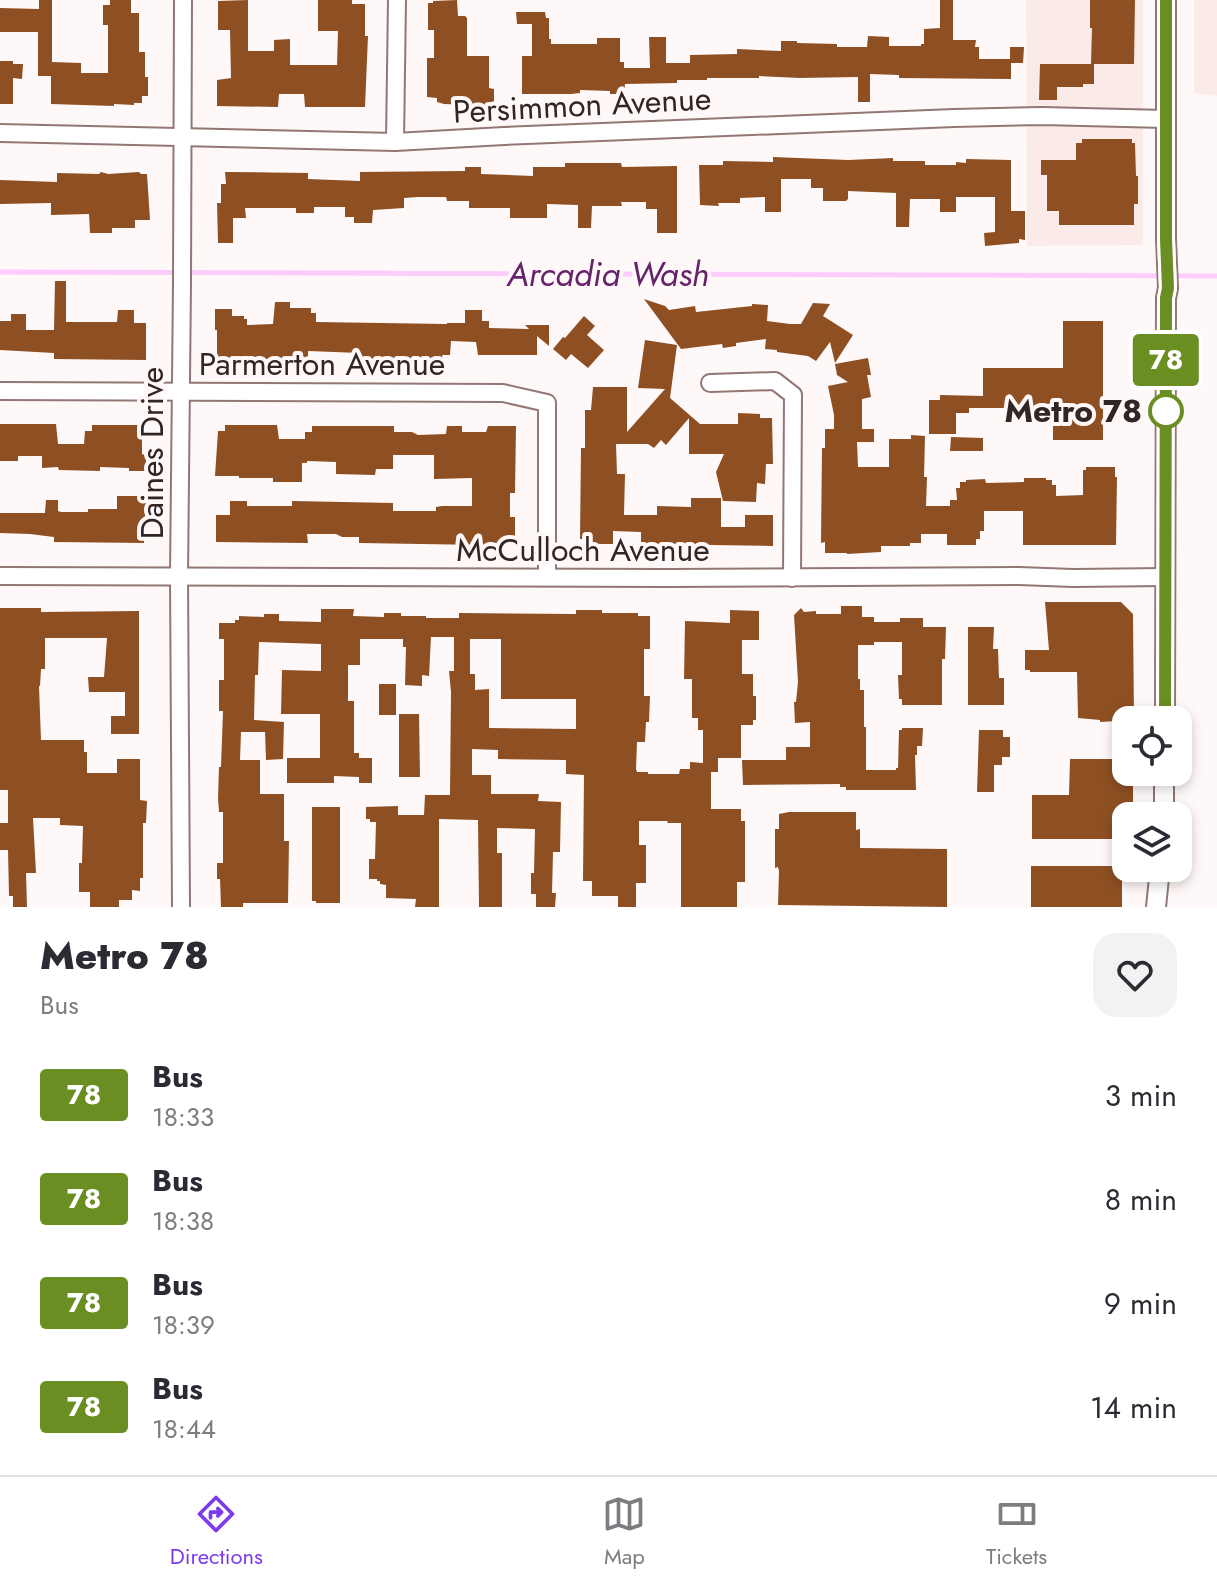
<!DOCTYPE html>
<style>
:root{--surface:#fff;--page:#f2f2f3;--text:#2b2b33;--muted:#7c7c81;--line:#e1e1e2;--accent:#7c3aed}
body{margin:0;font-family:Jost,sans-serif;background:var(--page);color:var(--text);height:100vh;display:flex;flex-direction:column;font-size:30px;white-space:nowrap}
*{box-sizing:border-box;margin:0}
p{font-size:26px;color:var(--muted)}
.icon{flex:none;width:44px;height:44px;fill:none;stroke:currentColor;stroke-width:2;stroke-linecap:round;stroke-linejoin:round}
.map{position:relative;height:907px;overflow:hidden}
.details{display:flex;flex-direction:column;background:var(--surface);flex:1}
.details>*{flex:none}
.badge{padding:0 16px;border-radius:6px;font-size:28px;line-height:52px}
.tools{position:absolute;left:1112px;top:706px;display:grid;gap:16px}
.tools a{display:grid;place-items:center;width:80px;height:80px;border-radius:16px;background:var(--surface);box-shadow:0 4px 12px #0003;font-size:40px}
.map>.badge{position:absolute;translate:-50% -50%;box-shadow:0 0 0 4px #fff}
.round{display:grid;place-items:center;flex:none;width:84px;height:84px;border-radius:24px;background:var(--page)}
.summary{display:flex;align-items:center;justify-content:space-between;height:136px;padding:0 40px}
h1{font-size:38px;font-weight:800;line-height:60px}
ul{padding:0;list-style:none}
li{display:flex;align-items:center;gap:24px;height:104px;padding:0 40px}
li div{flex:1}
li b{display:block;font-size:30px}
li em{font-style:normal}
li .badge{min-width:88px;font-weight:700;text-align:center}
.menu{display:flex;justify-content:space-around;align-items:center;height:112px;border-top:2px solid var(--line);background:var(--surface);font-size:22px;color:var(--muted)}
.menu a{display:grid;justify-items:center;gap:4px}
.menu .selected{color:var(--accent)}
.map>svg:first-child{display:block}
</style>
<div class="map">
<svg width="1217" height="907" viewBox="0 0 1217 907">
<rect width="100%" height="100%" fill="#fff8f8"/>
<g fill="#faeae8">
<polygon points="1026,0 1143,0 1143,245 1027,246"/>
<polygon points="1194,0 1217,0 1217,96 1194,93"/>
</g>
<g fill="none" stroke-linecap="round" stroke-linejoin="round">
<polyline stroke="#fbccfc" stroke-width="5" points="0,272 1217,276"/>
</g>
<g fill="#8e5023" fill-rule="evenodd">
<polygon points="39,0 52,0 52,62 81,63 81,73 108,73 108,25 103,25 103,5 110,5 110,0 131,0 131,13 139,13 139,52 145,52 145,77 148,77 148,96 142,96 142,103 134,103 134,105 114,104 114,106 51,104 51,76 38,76 38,32 0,32 0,8 39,9"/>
<polygon points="248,0 248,51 274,51 274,40 290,39 290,65 337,65 338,31 318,31 318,0 352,0 352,4 365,4 365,36 368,36 365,107 305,107 304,94 279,94 278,107 217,106 217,80 231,78 230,30 218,30 218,1"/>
<polygon points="457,0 458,16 465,16 467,18 467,56 489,56 489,88 494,89 494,106 444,104 437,102 437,98 427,97 427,58 434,58 434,30 428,30 428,3 433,3 433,1"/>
<polygon points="940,0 953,0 953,40 976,40 975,47 979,47 979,59 1010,59 1010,47 1024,47 1023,63 1011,63 1011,79 899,78 899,75 870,74 870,102 858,102 858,77 800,78 759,76 759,78 707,78 707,80 677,80 677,83 625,84 624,94 610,94 610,91 580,90 580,93 571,94 522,94 522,56 532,56 532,24 517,24 516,12 545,12 546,18 549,18 549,39 551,39 551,44 597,44 597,38 620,38 620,62 624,62 624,68 650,68 649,37 666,37 666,63 690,63 690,55 737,54 737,49 781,51 781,41 797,41 797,43 837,44 837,47 867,47 868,36 889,37 889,46 921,46 921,44 924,44 924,29 940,28"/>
<polygon points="1090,0 1135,0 1134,64 1091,64 1092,28 1090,28"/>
<polygon points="0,61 13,61 13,64 23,64 22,79 13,78 13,104 0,104"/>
<polygon points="1040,64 1094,64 1094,84 1083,84 1083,87 1057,87 1057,100 1039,100"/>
<polygon points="1082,139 1132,139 1132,143 1135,143 1136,176 1138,176 1138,204 1134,204 1134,225 1059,225 1059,211 1047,211 1047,175 1041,175 1041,160 1076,160 1076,143 1082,143"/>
<polygon points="773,157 848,160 893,158 893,161 925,161 925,165 956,165 956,162 966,163 966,159 1011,160 1011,211 1025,211 1025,240 1019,239 1019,243 985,246 984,233 995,232 995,197 956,197 956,212 940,212 940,199 910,199 909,227 896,227 896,193 848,191 848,199 846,201 823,201 823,188 811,188 811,179 781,179 781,212 765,212 765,197 740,198 740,203 718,203 719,206 700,205 699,165 723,165 723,161 773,162"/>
<polygon points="565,163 621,163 622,167 677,166 677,233 657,233 657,209 646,209 646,202 621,202 622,206 592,206 591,228 578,228 578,205 547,204 547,218 510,218 510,208 469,208 469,201 447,201 446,197 418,197 404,198 404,208 373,210 372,223 354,223 354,217 345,217 345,207 314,207 314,213 296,213 296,208 245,208 246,218 233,218 233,243 218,243 217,203 221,203 221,184 226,184 225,172 308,173 308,179 360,181 360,172 465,171 465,167 481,167 481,174 533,176 533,167 565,167"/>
<polygon points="101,172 108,174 139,172 141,174 147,174 150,220 135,220 135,228 112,228 112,233 90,233 89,214 51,215 51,203 0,204 0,180 57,182 57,173 99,174"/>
<polygon points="55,281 66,281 66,322 117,322 118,310 134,310 134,323 146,323 146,360 54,359 54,353 0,350 0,321 11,321 11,314 26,314 26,330 54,330"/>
<polygon points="644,299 665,306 669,310 695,306 696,312 752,306 752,304 768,305 767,321 790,324 801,324 813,303 830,304 823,316 853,335 835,363 830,342 816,361 808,356 777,352 777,350 765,349 766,339 736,343 736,346 723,348 722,344 681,349"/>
<polygon points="275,302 290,302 290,308 311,308 311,313 316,313 316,322 447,324 447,323 465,323 465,310 482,310 482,321 489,321 489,328 529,329 525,325 549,325 549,346 537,336 537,355 478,355 476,342 451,341 450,355 442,355 443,360 360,360 360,353 308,351 308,360 217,360 217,330 215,330 215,309 232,309 232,316 244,316 244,319 247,319 247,325 273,324"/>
<polygon points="584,316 595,326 587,335 604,350 588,368 571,354 566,360 553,349 563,337 565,338"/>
<polygon points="1063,321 1103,321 1103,440 1053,440 1053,418 1043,418 1043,408 969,408 969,413 956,413 956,434 929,434 929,400 940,400 940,395 983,396 983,368 1063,368"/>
<polygon points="645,340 677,345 670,398 700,424 738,424 738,413 760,414 760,418 772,418 773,464 766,464 765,484 757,483 756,502 723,501 716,472 724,454 689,454 689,418 666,445 661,440 654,448 648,444 616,444 617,474 625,474 624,515 657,515 657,506 691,507 691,498 721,498 721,527 745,527 745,515 773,515 773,546 641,544 641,532 613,531 613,544 592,544 592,539 580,539 581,448 585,448 585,410 591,410 593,387 627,387 627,432 665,389 638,388"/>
<polygon points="868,358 871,375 867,375 871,397 862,399 862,429 874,429 874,442 857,442 858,467 889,467 889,439 911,439 911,435 925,436 924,477 927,477 926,506 950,506 950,500 957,500 956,488 960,488 960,482 966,482 966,480 985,479 986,483 1024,482 1024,478 1046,478 1046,480 1052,480 1052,485 1056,485 1056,496 1083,495 1083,470 1086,470 1086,467 1115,467 1115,477 1117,477 1116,545 1023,545 1023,511 984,511 984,531 980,531 980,539 976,539 976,545 947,545 947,534 921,534 921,543 910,543 910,546 881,546 881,552 847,554 847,553 825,553 825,542 821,543 822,448 825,448 825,429 834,429 834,415 828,386 848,382 837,375 835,364"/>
<polygon points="0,424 56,424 58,444 84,444 85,431 92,431 92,425 138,425 138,436 142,436 142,454 146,455 146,471 129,471 129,468 100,467 100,471 59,470 58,467 42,468 42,456 18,456 18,461 0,461"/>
<polygon points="225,425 277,425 279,439 305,439 305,432 312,432 312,426 394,426 394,432 412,432 418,435 446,434 447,426 462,426 462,432 486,432 488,426 516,426 515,493 510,493 510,517 515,517 515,544 483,545 359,543 359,537 342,537 336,534 307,534 308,543 216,542 216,515 230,515 230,501 247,501 247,506 292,506 292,501 393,503 393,511 436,511 436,507 442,506 472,506 472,478 434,479 434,455 393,455 393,469 376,469 375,475 336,474 336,462 307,461 307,463 302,463 302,482 273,482 273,478 239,478 239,476 215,476 218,431 225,431"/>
<polygon points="951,437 983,438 983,451 950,451"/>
<polygon points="117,496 147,496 144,543 54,542 54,537 30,534 0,533 0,513 45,513 46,500 58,500 58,511 61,512 88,512 88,509 117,509"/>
<polygon points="1045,602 1121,602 1133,614 1134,720 1100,722 1100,720 1078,718 1077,672 1030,672 1030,670 1025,670 1025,650 1049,650"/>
<polygon points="841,606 862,606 862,617 874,617 874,622 900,622 900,618 923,618 923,627 946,627 945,659 942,659 942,705 902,705 902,699 899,699 898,675 902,675 902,642 874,642 874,645 858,645 858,679 860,679 860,690 864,690 864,727 866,727 866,770 896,770 896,768 898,768 899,730 902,730 902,728 923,728 922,746 917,746 917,755 915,755 916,790 846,790 846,787 840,787 840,784 743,785 742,760 786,760 786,747 810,747 810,722 795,723 794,702 796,702 798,682 794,615 801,608 804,612 816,611 816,614 841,614"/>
<polygon points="0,608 41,608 41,612 139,611 139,734 111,734 111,716 125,716 125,692 89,692 88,677 104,677 107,638 45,638 45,669 41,669 40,686 39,686 41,740 84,740 84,752 87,752 87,773 117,773 117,759 140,759 140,800 147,801 146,823 143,823 143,878 140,878 140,891 132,890 132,900 119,900 119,907 90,907 90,892 79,892 79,863 82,863 83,826 60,825 60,818 33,818 36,873 26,873 27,907 13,907 13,896 9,896 8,850 0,850 0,823 8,823 8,790 0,790"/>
<path d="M321 609H354L353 616 384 617V613H401V616H426V618H459V613L576 614V610H602V613H638V616H650V649H644V696H650L649 722H646L645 742H637L636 769 637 772H648V774H679L680 769H690V762L703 763V730H698V718H692V679H684L685 621 730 623V610L759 611V640H742V674H753V696H756V720H753V725H741V758H718V772H711V809H741V821H745V882H737V907H681V823H667L668 821H639V845H646V883H636V907H618V896H592V881H583L584 775 566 774V760L498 759V750L472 749V775H491V794H539L538 801 561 802 560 852H553L552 893H556L555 907H536V894H531V873H534L535 829 497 828V853H502V907H479L478 820 439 819V907H415L416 899 386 898V885L380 884V881H377V879H369V859H375L376 822H370V819H366V807L398 806V815H424L425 795H450L451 692 449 671H454V637H431L429 676 422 675V686L405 685 406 647H403V639H360V665H348V701H354V753H359V758H372V783H359V777L334 776V783H287V758H320V714H281L282 670 321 671V644L259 642 258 675H255L254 720 284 722 283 759 266 760 265 732H241L240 760H260V794H284V841H289L288 903H243V907H221L220 879H217V863H223V812H219L218 798 219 767H221L223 711H219V680H224V639H219V623H235V620H239V616L264 617V614H279V621L321 622ZM470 639H501V699H576V729L489 728V689L475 690V674H470Z"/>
<polygon points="968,627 994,627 993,649 998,649 999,678 1004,678 1004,705 968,705"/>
<rect x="379" y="684" width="17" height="31"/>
<polygon points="399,714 419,714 420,777 399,777"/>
<polygon points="979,730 1003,730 1003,737 1010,737 1010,757 1002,757 1002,765 994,765 994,792 977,792"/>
<polygon points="1070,759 1126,759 1126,772 1133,772 1133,816 1126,816 1126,839 1032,839 1032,795 1069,795"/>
<polygon points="312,807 340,807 340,903 316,903 316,901 312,901"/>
<polygon points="789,812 856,812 856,830 860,829 860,848 947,849 947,907 778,905 779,871 778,867 775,868 775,829 779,829 779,814"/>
<polygon points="1031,866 1125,866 1124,881 1122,881 1122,907 1031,907"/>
</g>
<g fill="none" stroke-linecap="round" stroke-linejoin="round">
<g stroke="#927774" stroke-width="20">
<g id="minor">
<polyline points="0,133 395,142 504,136 954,118 1042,116 1166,119"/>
<polyline points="395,142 397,0"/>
<polyline points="710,383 775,381 793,395 792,578"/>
<polyline points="0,391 503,393 547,403 547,577"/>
<polyline points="0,576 667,578 1019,576 1073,578 1166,577"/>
<polyline points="181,907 179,576 182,283 183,0"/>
</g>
</g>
<g stroke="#927774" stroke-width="22">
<g id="tertiary">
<polyline points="1165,720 1166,298 1168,288 1166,239 1166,0"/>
<polyline points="1164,816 1164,772"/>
<polyline points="1156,907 1160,868"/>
</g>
</g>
<use href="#minor" stroke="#fff" stroke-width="16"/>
<use href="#tertiary" stroke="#fff" stroke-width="18"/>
</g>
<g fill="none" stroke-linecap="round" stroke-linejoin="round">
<g stroke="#fff" stroke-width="18">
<polyline id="line" points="1165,720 1166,298 1168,288 1166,239 1166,0"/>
</g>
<use href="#line" stroke="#6b8e23" stroke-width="12"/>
</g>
<circle fill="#fff" stroke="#6b8e23" stroke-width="4" cx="1166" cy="411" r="16"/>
<g text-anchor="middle" stroke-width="8" stroke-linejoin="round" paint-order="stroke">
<g font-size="32" fill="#322625" stroke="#fff8f8">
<text transform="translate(582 105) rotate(-3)" y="11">Persimmon Avenue</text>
<text x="322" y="375">Parmerton Avenue</text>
<text transform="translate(152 453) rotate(-90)" y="11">Daines Drive</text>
<text x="583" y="561">McCulloch Avenue</text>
</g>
<g font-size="32" font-weight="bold" fill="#322625" stroke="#fff8f8" text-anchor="end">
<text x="1142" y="422">Metro 78</text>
</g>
<g font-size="34" font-style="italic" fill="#652369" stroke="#fff8f8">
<text x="608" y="286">Arcadia Wash</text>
</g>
</g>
</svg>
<div class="tools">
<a><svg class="icon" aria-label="locate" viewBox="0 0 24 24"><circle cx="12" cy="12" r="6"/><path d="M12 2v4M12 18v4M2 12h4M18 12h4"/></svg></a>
<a><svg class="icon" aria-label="layers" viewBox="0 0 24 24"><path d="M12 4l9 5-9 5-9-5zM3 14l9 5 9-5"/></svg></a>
</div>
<b class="badge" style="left:1166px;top:360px;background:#6b8e23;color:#fff">78</b>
</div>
<section class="details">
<div class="summary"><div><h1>Metro 78</h1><p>Bus</p></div><a class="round"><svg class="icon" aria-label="heart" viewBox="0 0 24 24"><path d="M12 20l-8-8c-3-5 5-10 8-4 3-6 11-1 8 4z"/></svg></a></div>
<ul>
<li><span class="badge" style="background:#6b8e23;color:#fff">78</span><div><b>Bus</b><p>18:33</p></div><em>3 min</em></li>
<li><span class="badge" style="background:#6b8e23;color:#fff">78</span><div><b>Bus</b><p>18:38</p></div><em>8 min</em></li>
<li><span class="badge" style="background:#6b8e23;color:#fff">78</span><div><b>Bus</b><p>18:39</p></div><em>9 min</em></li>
<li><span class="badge" style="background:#6b8e23;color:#fff">78</span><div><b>Bus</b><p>18:44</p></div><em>14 min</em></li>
</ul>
</section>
<nav class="menu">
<a class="selected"><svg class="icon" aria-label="directions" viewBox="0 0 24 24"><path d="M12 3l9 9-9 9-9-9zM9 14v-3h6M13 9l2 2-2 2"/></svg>Directions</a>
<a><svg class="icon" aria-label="map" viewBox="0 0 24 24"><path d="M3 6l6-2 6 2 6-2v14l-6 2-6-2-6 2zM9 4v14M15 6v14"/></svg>Map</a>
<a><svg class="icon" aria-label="tickets" viewBox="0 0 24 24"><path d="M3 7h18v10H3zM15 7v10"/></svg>Tickets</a>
</nav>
